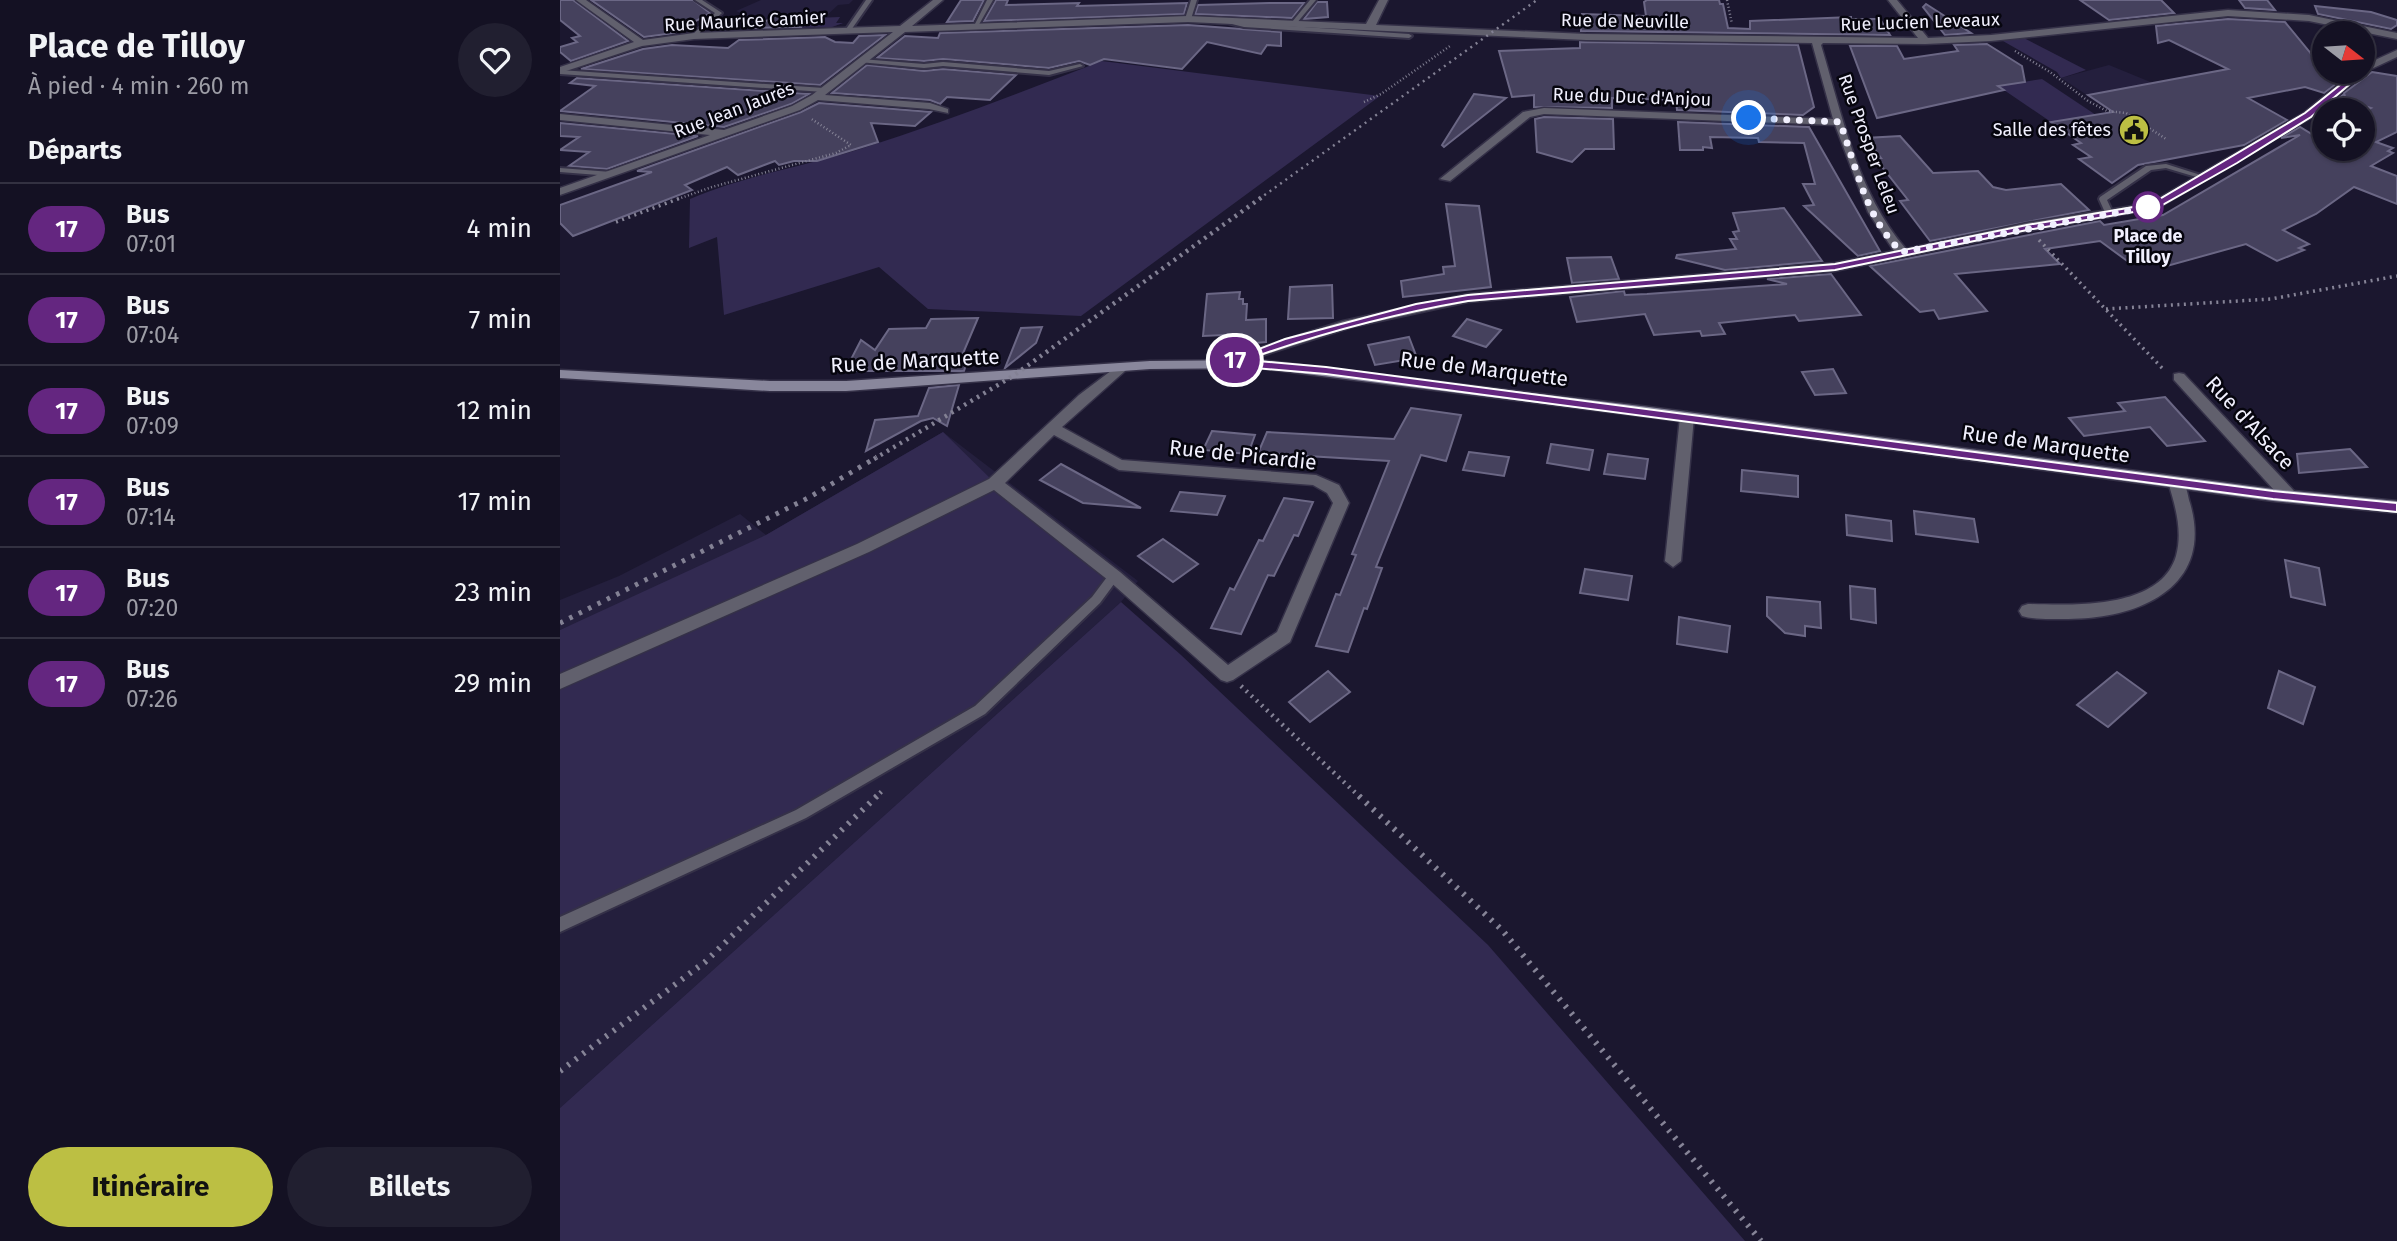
<!DOCTYPE html>
<html lang="fr">
<meta charset="utf-8">
<style>
:root{--surface:#141123;--page:#211f30;--text:#f1f3f6;--muted:#9d9da6;--line:#333141;--accent:#bcbf43}
body{margin:0;font-family:"Fira Sans",sans-serif;background:var(--page);color:var(--text);height:100vh;display:flex;flex-direction:column;font-size:26px;white-space:nowrap}
*{box-sizing:border-box;margin:0}
p{font-size:23px;color:var(--muted)}
.icon{flex:none;width:38px;height:38px;fill:none;stroke:currentColor;stroke-width:2;stroke-linecap:round;stroke-linejoin:round}
.map{position:relative;flex:1;overflow:hidden}
.panel{display:flex;flex-direction:column;background:var(--surface);width:560px}
.panel>*{flex:none}
.badge{padding:0 14px;border-radius:23px;font-size:24px;line-height:46px}
.needle{width:46px;rotate:107deg}
.fabs{position:absolute;left:1752px;top:21px;display:grid;gap:14px}
.fabs a{display:grid;place-items:center;width:63px;height:63px;border-radius:50%;background:var(--surface);box-shadow:0 2px 5px #0004,0 0 0 2px var(--line);font-size:35px}
.you{position:absolute;width:35px;height:35px;margin:-18px;border:5px solid #fff;border-radius:50%;background:#1a73e8;box-shadow:0 0 0 10px #1a73e833}
.map>.badge{position:absolute;translate:-50% -50%;box-shadow:0 0 0 4px #fff}
h2{padding:0 28px;font-size:26px;line-height:63px}
.round{display:grid;place-items:center;flex:none;width:74px;height:74px;border-radius:37px;background:var(--page)}
.head{display:flex;align-items:center;justify-content:space-between;height:119px;padding:0 28px}
h1{font-size:33px;font-weight:700;line-height:52px}
.primary-button{display:flex;gap:14px;margin-top:auto;padding:14px 28px}
.primary-button a{flex:1;height:80px;border-radius:42px;background:var(--accent);color:#111;font-size:28px;font-weight:700;line-height:80px;text-align:center}
.primary-button a+a{background:var(--page);color:var(--text)}
ul{padding:0;list-style:none}
li{display:flex;align-items:center;gap:21px;height:91px;padding:0 28px;border-top:2px solid var(--line)}
li div{flex:1}
li b{display:block;font-size:26px}
li em{font-style:normal}
li .badge{min-width:77px;font-weight:700;text-align:center}
main{display:flex;flex:1;min-height:0}
.map>svg:first-child{display:block}
</style>
<main>
<section class="panel">
<div class="head"><div><h1>Place de Tilloy</h1><p>À pied · 4 min · 260 m</p></div><a class="round"><svg class="icon" aria-label="heart" viewBox="0 0 24 24"><path d="M12 20l-8-8c-3-5 5-10 8-4 3-6 11-1 8 4z"/></svg></a></div>
<h2>Départs</h2>
<ul>
<li><span class="badge" style="background:#642680;color:#fff">17</span><div><b>Bus</b><p>07:01</p></div><em>4 min</em></li>
<li><span class="badge" style="background:#642680;color:#fff">17</span><div><b>Bus</b><p>07:04</p></div><em>7 min</em></li>
<li><span class="badge" style="background:#642680;color:#fff">17</span><div><b>Bus</b><p>07:09</p></div><em>12 min</em></li>
<li><span class="badge" style="background:#642680;color:#fff">17</span><div><b>Bus</b><p>07:14</p></div><em>17 min</em></li>
<li><span class="badge" style="background:#642680;color:#fff">17</span><div><b>Bus</b><p>07:20</p></div><em>23 min</em></li>
<li><span class="badge" style="background:#642680;color:#fff">17</span><div><b>Bus</b><p>07:26</p></div><em>29 min</em></li>
</ul>
<div class="primary-button"><a>Itinéraire</a><a>Billets</a></div>
</section>
<div class="map">
<svg width="1837" height="1241" viewBox="0 0 1837 1241">
<rect width="100%" height="100%" fill="#1b172f"/>
<g fill="#241f3d">
<polygon points="201,0 293,0 289,4 278,5 265,17 280,17 276,23 283,23 272,27 223,29 212,27 176,11"/>
<polygon points="1549,65 1588,81 1667,128 1553,112 1501,78"/>
<polygon points="383,432 578,581 561,602 0,1108 0,632 17,623 0,630 0,600 59,576 180,514 206,535"/>
</g>
<g fill="#322a51">
<polygon points="260,14 267,14 265,18 280,17 276,23 283,23 272,27 222,28"/>
<polygon points="1462,37 1526,70 1501,78 1497,72 1443,41"/>
<path d="M542 61 820 96 521 316 368 309 319 267 164 315 157 237 129 248 130 199C185 175 243 167 300 149 382 123 462 92 542 61Z"/>
<polygon points="1482,79 1536,115 1491,122 1438,86"/>
<polygon points="383,432 435,483 554,576 420,710 241,814 0,925 0,630 206,535"/>
<polygon points="561,602 621,655 928,945 1185,1241 0,1241 0,1108"/>
</g>
<g fill="#45415d" stroke="#6b6785" stroke-width="2">
<polygon points="0,0 13,0 68,41 11,61 0,52 0,47 17,42 12,38 20,36 0,20"/>
<polygon points="31,0 133,0 150,13 114,33 84,37"/>
<polygon points="401,0 424,0 413,21 387,22"/>
<polygon points="436,0 448,0 446,5 519,3 517,6 627,3 624,14 424,21"/>
<polygon points="1087,0 1159,0 1160,4 1163,4 1168,28 1190,29 1190,21 1291,17 1291,19 1320,19 1330,35 1021,31 1022,14 1086,16 1084,2"/>
<polygon points="1520,0 1601,0 1614,13 1549,20"/>
<polygon points="1679,0 1707,0 1715,10 1685,8"/>
<polygon points="757,2 767,2 768,17 744,19"/>
<polygon points="709,3 744,3 732,18 635,14 638,5"/>
<polygon points="1366,4 1411,33 1385,35 1363,7"/>
<polygon points="1755,6 1811,12 1837,20 1837,25 1831,29 1758,14"/>
<polygon points="215,15 242,27 196,28"/>
<polygon points="1668,19 1725,22 1776,84 1764,93 1745,87 1688,98 1727,120 1684,145 1578,165 1552,183 1519,159 1531,157 1513,145 1521,143 1491,122 1553,112 1528,95 1668,69 1609,40 1598,43 1596,26"/>
<polygon points="628,25 721,32 721,46 707,45 701,54 647,42 622,69 544,59 530,65 519,61 489,68 383,59 364,61 317,58 345,36 378,38 380,33"/>
<polygon points="325,35 260,85 21,69 83,49 112,45 168,48 179,40 265,37 275,42 293,43 299,36"/>
<polygon points="1020,42 1238,45 1254,107 1243,115 1117,110 1116,100 1052,98 1052,108 974,107 974,95 952,97 939,51 1020,48"/>
<polygon points="1427,44 1462,66 1465,82 1438,86 1444,90 1317,118 1290,46 1337,46 1344,59 1398,51 1394,45"/>
<polygon points="307,65 364,71 383,69 456,75 430,100 387,97 380,104 370,100 272,93"/>
<polygon points="1812,72 1837,76 1837,132 1816,142 1833,148 1828,151 1833,153 1811,166 1837,176 1837,204 1794,187 1756,214 1723,230 1749,244 1739,248 1744,250 1717,261 1686,244 1607,266 1596,259 1570,263 1540,241 1485,249 1500,264 1395,274 1427,311 1379,319 1374,310 1360,312 1310,266 1540,221 1544,225 1603,215 1740,135 1721,138 1740,127 1755,136 1764,131 1764,149 1802,149 1802,113 1811,108 1779,98 1784,94 1785,96 1784,93"/>
<polygon points="17,78 249,94 231,104 164,127 0,111 35,86 10,83"/>
<polygon points="914,94 946,98 884,147 882,145"/>
<polygon points="259,103 371,112 355,126 311,123 318,142 257,161 234,161 219,165 215,161 178,175 167,167 125,185 132,190 13,236 0,223 0,205 92,172 77,171 241,112"/>
<polygon points="984,117 1053,119 1054,149 1025,149 1012,162 977,152 975,119"/>
<polygon points="1118,122 1249,127 1320,251 1298,256 1244,206 1254,205 1243,184 1255,184 1244,143 1199,142 1198,138 1150,137 1152,148 1143,147 1143,150 1120,150"/>
<polygon points="0,123 138,136 47,169 9,166 29,152 0,150 19,137 0,136"/>
<polygon points="1340,136 1373,173 1418,171 1433,187 1446,190 1501,184 1529,210 1370,241 1340,201 1348,200 1315,158 1321,158 1306,138"/>
<polygon points="886,204 919,206 931,287 843,297 841,281 884,274 883,267 895,266"/>
<polygon points="1224,208 1262,261 1165,270 1116,258 1117,255 1176,249 1170,239 1177,239 1173,232 1179,231 1173,213"/>
<polygon points="1051,257 1059,279 1012,283 1007,258"/>
<polygon points="1271,274 1301,315 1239,321 1235,315 1159,323 1165,334 1142,336 1140,331 1094,335 1085,314 1017,322 1010,297 1064,291 1065,295 1087,294 1227,284 1207,279"/>
<polygon points="772,285 773,318 728,319 730,287"/>
<polygon points="680,292 679,299 683,299 683,304 687,304 686,320 706,319 706,342 663,346 664,335 643,336 647,294"/>
<polygon points="418,318 401,358 408,358 404,371 285,371 301,340 315,350 329,329 366,328 371,319"/>
<polygon points="907,319 941,330 926,347 893,336"/>
<polygon points="482,327 476,343 445,368 461,328"/>
<polygon points="849,337 857,358 815,365 808,345"/>
<polygon points="1273,369 1286,393 1255,395 1242,372"/>
<polygon points="399,385 387,426 373,418 361,421 306,451 315,420 358,416 369,388"/>
<polygon points="1605,397 1645,441 1607,446 1590,427 1524,436 1509,418 1565,411 1558,403"/>
<polygon points="851,408 901,415 886,461 861,455 816,567 822,568 807,609 804,608 788,652 756,646 776,594 780,595 796,555 792,554 829,461 698,453 707,432 834,439"/>
<polygon points="652,431 695,435 688,454 643,450"/>
<polygon points="991,444 1033,450 1029,470 987,463"/>
<polygon points="1790,449 1807,467 1739,473 1737,454"/>
<polygon points="909,452 949,457 944,476 903,470"/>
<polygon points="1048,454 1088,459 1085,479 1044,474"/>
<polygon points="501,464 581,508 523,503 480,480"/>
<polygon points="1182,470 1238,476 1238,497 1181,491"/>
<polygon points="620,492 665,496 657,515 611,511"/>
<polygon points="724,498 753,502 738,536 734,535 714,576 708,575 681,634 651,628 670,588 674,590 699,540 703,541"/>
<polygon points="1354,511 1414,519 1418,542 1356,534"/>
<polygon points="1286,515 1331,521 1332,541 1287,535"/>
<polygon points="603,539 638,564 613,582 578,556"/>
<polygon points="1725,560 1759,568 1765,605 1731,597"/>
<polygon points="1025,569 1072,576 1068,600 1020,593"/>
<polygon points="1290,586 1315,589 1316,623 1291,619"/>
<polygon points="1207,597 1260,602 1261,628 1245,626 1245,636 1225,633 1207,616"/>
<polygon points="1119,617 1170,626 1167,652 1117,644"/>
<polygon points="768,671 790,692 750,722 729,702"/>
<polygon points="1719,671 1755,687 1743,724 1708,708"/>
<polygon points="1557,672 1586,693 1548,727 1517,705"/>
</g>
<g fill="none" stroke-linecap="round" stroke-linejoin="round">
<g stroke="#353148" stroke-width="4">
<g id="lane">
<polygon points="135,0 142,0 162,13 134,38 132,37 132,35 155,13"/>
<polygon points="306,0 312,0 289,33 285,33 284,32"/>
<polygon points="427,0 433,0 417,28 413,28"/>
<polygon points="631,0 637,0 631,19 628,21 625,19"/>
<polygon points="750,0 756,0 736,24 732,24 732,22"/>
<polygon points="666,19 684,23 849,34 852,36 849,38 684,27 664,22 664,20"/>
<polygon points="301,59 364,64 383,62 489,71 520,64 523,66 489,75 383,66 364,68 299,62 298,61"/>
<polygon points="0,70 264,88 268,90 264,92 0,74"/>
<polygon points="1606,164 1647,177 1643,179 1606,168 1591,170 1547,200 1554,215 1547,217 1539,199 1540,197 1586,166"/>
<polygon points="0,168 51,172 55,174 51,176 0,172"/>
<polygon points="554,572 560,576 540,603 425,714 246,818 0,932 0,917 236,810 415,706 532,597 550,573"/>
</g>
</g>
<g stroke="#353148" stroke-width="3">
<g id="street">
<path d="M16 0H26L83 40 134 33 340 26 373 0H383L352 26 628 16 806 24 819 0H828L816 25 1026 34 1358 38 1328 0H1337L1368 38 1431 35 1668 10 1749 15 1837 33V39L1749 21 1668 16 1431 41 1365 44 1263 43 1261 45C1282 114 1297 193 1346 249L1467 223 1591 203 1744 113 1794 72H1802V66L1837 50V57L1805 72 1752 117 1598 208 1467 231 1275 271 908 302 792 327 670 366 663 362 665 359 783 321 908 294 1275 263 1334 251 1308 212 1275 125 984 114 970 117 890 181 880 179 963 112 984 108 1273 119 1252 43 1026 40 628 22 345 32 265 95 370 103 388 109V113L369 109 258 100 240 110 0 195V188L150 135 0 120V114L164 130 232 106 252 95 333 32 134 39 82 46 0 73V67L74 42Z"/>
<path d="M560 364 567 368 565 371 502 427 562 460 756 475 779 485 789 503 730 642 673 680 667 682 661 680 548 580 434 490 309 552 0 689V674L297 544 429 479 519 395ZM494 435 559 470 753 485 767 493 773 503 717 632 668 665 560 572 445 483Z"/>
<polygon points="1619,373 1624,374 1736,493 1738,497 1736,501 1724,501 1614,380 1614,374"/>
<polygon points="1127,412 1134,417 1121,561 1113,567 1105,561 1120,417"/>
<path d="M1616 477C1627 480 1627 494 1630 503 1655 589 1576 620 1505 619 1491 619 1475 620 1462 616L1459 611 1462 606 1468 604C1512 605 1600 610 1616 556 1623 531 1615 505 1608 482Z"/>
</g>
</g>
<g stroke="#353148" stroke-width="3">
<polygon id="secondary" points="699,360 1089,407 1713,489 1837,501 1837,513 1713,501 1089,417 699,368 590,369 286,391 210,391 0,378 0,370 210,381 286,381 590,361"/>
</g>
<g stroke="#868497" stroke-width="2.5" stroke-dasharray="1 2.5" stroke-linecap="butt">
<polyline points="1167,0 1172,24"/>
<polyline points="1455,51 1490,72 1528,101 1547,111 1566,113 1606,139"/>
<polyline points="804,102 821,94 890,46"/>
<polyline points="118,199 152,187 276,153 291,145 250,118"/>
</g>
<g stroke="#868497" stroke-width="3.5" stroke-dasharray="2 4.5" stroke-linecap="butt">
<polyline points="56,222 123,197"/>
<polyline points="1479,240 1604,370"/>
<polyline points="1546,309 1711,299 1837,276"/>
</g>
<g stroke="#868497" stroke-width="4.5" stroke-dasharray="2 5" stroke-linecap="butt">
<polyline points="681,686 801,798"/>
<polyline points="315,798 323,790"/>
</g>
<g stroke="#868497" stroke-width="6" stroke-dasharray="2.5 7" stroke-linecap="butt">
<polyline points="799,796 942,930 1201,1241"/>
<polyline points="0,1071 145,962 317,796"/>
</g>
<use href="#lane" fill="#61606d" fill-rule="evenodd"/>
<use href="#street" fill="#61606d" fill-rule="evenodd"/>
<use href="#secondary" fill="#89879c" fill-rule="evenodd"/>
<polyline stroke="#838194" stroke-width="2.5" stroke-dasharray="2 4.5" stroke-linecap="butt" points="699,199 977,0"/>
<polyline stroke="#838194" stroke-width="4.5" stroke-dasharray="2.5 5" stroke-linecap="butt" points="314,459 453,376 702,197"/>
<polyline stroke="#838194" stroke-width="5" stroke-dasharray="3.5 7" stroke-linecap="butt" points="0,623 248,498 317,457"/>
</g>
<path fill="#642680" stroke="#fff" stroke-width="2" d="M1800 69 1803 73 1751 117 1677 163 1597 208 1467 230 1275 270 908 301C833 314 758 334 686 360L766 367 1713 491 1837 503V512L1713 499 766 374 670 366 665 362 725 339 856 304 908 295 1275 264 1467 225 1591 204 1745 113Z"/>
<g fill="none" stroke-linecap="round" stroke-linejoin="round">
<path stroke="#f1f0fe" stroke-width="7" stroke-dasharray="0 12.6" d="M1189 118 1280 122C1296 166 1306 220 1342 252L1594 206 1588 207"/>
</g>
<defs>
<g id="civic-disc" transform="scale(1.575)"><circle r="9.5" fill="#bcbf43" stroke="#06050e"/><path d="M-.6-6.5H3V-4.5H.6V-3L4-1V1h2V6H-6V1h2V-1L-.6-3ZM-1.2 2.5V6h2.4V2.5Z" fill="#111"/></g>
</defs>
<g fill-rule="evenodd">
<use href="#civic-disc" x="1574" y="130"/>
</g>
<circle fill="#fff" stroke="#642680" stroke-width="3.5" cx="1588" cy="207" r="14"/>
<g text-anchor="middle" stroke-width="5" stroke-linejoin="round" paint-order="stroke">
<g font-size="18" fill="#f1f0fe" stroke="#06050e">
<text transform="translate(185 21) rotate(-3)" y="6">Rue Maurice Camier</text>
<text transform="translate(1065 21) rotate(1)" y="6">Rue de Neuville</text>
<text transform="translate(1360 22) rotate(-2)" y="6">Rue Lucien Leveaux</text>
<text transform="translate(1072 97) rotate(2)" y="6">Rue du Duc d'Anjou</text>
<text transform="translate(174 110) rotate(-21)" y="6">Rue Jean Jaurès</text>
<text transform="translate(1309 144) rotate(70)" y="6">Rue Prosper Leleu</text>
</g>
<g font-size="18" fill="#f1f0fe" stroke="#06050e" text-anchor="end">
<text x="1551" y="136">Salle des fêtes</text>
</g>
<g font-size="18" font-weight="bold" fill="#f1f0fe" stroke="#06050e">
<text x="1588" y="242">Place de<tspan x="1588" dy="21">Tilloy</tspan></text>
</g>
<g font-size="21" fill="#f1f0fe" stroke="#06050e">
<text transform="translate(355 361) rotate(-3)" y="7">Rue de Marquette</text>
<text transform="translate(924 369) rotate(7)" y="7">Rue de Marquette</text>
<text transform="translate(1690 423) rotate(47)" y="7">Rue d'Alsace</text>
<text transform="translate(1486 444) rotate(8)" y="7">Rue de Marquette</text>
<text transform="translate(683 455) rotate(6)" y="7">Rue de Picardie</text>
</g>
</g>
</svg>
<div class="fabs">
<a><svg class="needle" viewBox="-14 -14 28 28"><path d="M0-13l5 13h-10z" fill="#e53935"/><path d="M0 13l5-13h-10z" fill="#9d9da6"/></svg></a>
<a><svg class="icon" aria-label="locate" viewBox="0 0 24 24"><circle cx="12" cy="12" r="6"/><path d="M12 2v4M12 18v4M2 12h4M18 12h4"/></svg></a>
</div>
<div class="you" style="left:1189px;top:118px"></div>
<b class="badge" style="left:675px;top:360px;background:#642680;color:#fff">17</b>
</div>
</main>
